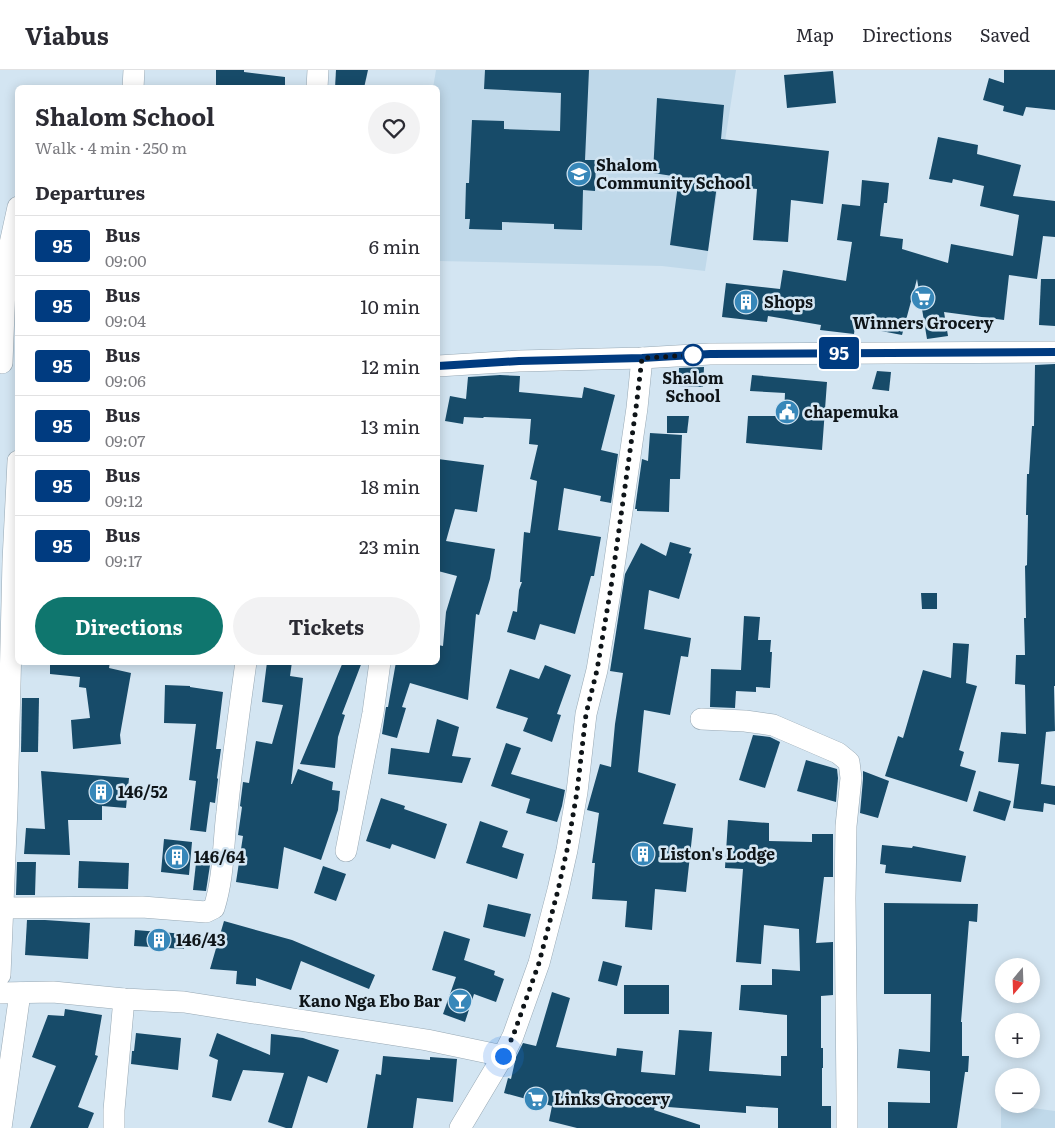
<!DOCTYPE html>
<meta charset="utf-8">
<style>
:root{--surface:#fff;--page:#f2f2f3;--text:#2b2b33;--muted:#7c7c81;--line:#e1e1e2;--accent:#0f766e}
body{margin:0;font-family:Literata,serif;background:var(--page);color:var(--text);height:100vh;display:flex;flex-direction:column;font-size:19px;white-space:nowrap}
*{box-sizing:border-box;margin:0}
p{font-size:16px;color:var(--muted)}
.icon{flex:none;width:28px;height:28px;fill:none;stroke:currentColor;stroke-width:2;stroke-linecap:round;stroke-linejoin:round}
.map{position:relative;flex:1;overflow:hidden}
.details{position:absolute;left:15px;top:15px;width:425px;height:580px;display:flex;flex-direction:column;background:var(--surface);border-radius:8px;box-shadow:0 2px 12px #0003}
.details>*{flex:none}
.badge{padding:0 10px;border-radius:4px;font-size:18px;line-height:32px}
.needle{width:32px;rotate:199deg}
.buttons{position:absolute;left:995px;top:888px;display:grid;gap:10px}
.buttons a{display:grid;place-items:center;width:45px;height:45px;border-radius:50%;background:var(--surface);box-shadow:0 2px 12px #0003;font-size:25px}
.you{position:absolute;width:25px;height:25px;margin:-12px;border:4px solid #fff;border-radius:50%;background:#1a73e8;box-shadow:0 0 0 8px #1a73e833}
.map>.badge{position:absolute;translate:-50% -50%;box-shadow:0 0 0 2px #fff}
h2{padding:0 20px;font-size:19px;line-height:45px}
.round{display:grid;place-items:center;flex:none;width:52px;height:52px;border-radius:26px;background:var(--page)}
.headline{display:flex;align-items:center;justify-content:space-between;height:85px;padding:0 20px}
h1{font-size:24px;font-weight:700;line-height:38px}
.button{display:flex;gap:10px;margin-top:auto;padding:10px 20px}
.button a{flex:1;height:58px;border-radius:30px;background:var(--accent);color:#fff;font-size:20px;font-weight:700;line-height:58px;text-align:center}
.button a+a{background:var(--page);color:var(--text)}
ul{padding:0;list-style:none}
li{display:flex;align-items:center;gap:15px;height:60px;padding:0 20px;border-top:1px solid var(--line)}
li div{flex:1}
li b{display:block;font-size:19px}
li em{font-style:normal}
li .badge{min-width:55px;font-weight:700;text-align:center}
header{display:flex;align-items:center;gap:30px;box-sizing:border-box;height:70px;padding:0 25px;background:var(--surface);border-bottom:1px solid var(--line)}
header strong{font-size:24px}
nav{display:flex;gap:28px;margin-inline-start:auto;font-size:18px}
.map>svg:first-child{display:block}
</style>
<header>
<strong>Viabus</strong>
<nav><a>Map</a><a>Directions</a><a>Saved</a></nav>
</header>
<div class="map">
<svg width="1055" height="1058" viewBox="0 0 1055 1058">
<rect width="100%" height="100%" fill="#d3e5f2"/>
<g fill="#c0d9ea">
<polygon points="436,0 736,0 705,201 662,196 438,191 438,18 433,18"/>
<polygon points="1001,1032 1004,1034 1055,1041 1055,1058 1001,1058"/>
</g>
<g fill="#174b69">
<polygon points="216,0 244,0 244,2 285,7 285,18 216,18"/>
<polygon points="336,0 368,0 364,18 335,18"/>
<polygon points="485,0 589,0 585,90 596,90 595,121 583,120 582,160 554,159 554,154 502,152 502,160 469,159 470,149 465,149 466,113 469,113 472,50 504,51 504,59 560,61 561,23 484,19"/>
<polygon points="1004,0 1055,0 1055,40 1026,37 1023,46 1003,41 1004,36 983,30 989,8 1004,13"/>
<polygon points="833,1 836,33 787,38 784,5"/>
<polygon points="657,28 724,35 721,69 829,81 823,134 791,130 788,172 753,170 757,119 717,115 708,181 670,175 679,107 653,103"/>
<polygon points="938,67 978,75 977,84 1021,95 1013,126 1055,131 1055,167 1043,166 1037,209 1009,205 1004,250 944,242 948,266 927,269 917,209 902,265 855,256 854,264 820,260 821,255 768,246 767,252 722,247 726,213 780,219 783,200 846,211 852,172 837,170 842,134 860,136 862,110 889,113 887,133 884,133 880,166 903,169 902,179 948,193 951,174 1013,186 1019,145 980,136 984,116 953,109 952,113 929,109"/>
<polygon points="1041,209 1055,209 1055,256 1039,255"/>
<polygon points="1055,294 1055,616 1054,616 1055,661 1046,662 1041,714 1055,716 1055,735 1044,733 1043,742 1013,738 1019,694 998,692 1001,662 1026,664 1025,615 1015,614 1016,585 1025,585 1024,548 1026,548 1025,496 1027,495 1028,445 1026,445 1027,404 1029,404 1032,356 1034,356 1035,295"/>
<polygon points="704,297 703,317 678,316 679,298"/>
<polygon points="877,301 891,302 889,321 872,319"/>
<polygon points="500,305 520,306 519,322 582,328 584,317 615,325 601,380 618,384 611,433 600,431 601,426 564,418 558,460 601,467 594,506 591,506 575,564 540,554 535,570 507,562 513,541 517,542 519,520 522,512 520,512 524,462 530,463 537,411 530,409 538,375 529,374 531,349 484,347 483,348 464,347 463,354 445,351 450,326 466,329 468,307"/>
<polygon points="752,305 827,312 822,380 746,373 748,346 784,346 785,323 750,321"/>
<polygon points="667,346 689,346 687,363 667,363"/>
<polygon points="650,363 682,365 680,409 670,409 669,442 637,441 637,439 635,439 642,389 648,391"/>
<polygon points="438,389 484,395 477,442 455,439 446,471 495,479 490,509 479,545 476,544 468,630 410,613 402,637 406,638 397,668 382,664 386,637 388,637 396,592 438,592 438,575 443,576 446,542 457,506 438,501"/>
<polygon points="670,472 691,478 689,483 692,484 679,529 649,520 644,559 691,568 688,587 681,586 670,645 644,640 638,702 676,714 663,754 693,758 686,822 655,819 652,860 625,857 627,831 592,829 595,793 592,793 599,743 587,740 600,694 611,697 615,654 623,603 610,601 625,504 641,473 666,486"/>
<polygon points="921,523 937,523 937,539 922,539"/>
<polygon points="744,546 760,547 758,570 771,570 770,582 772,582 770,618 756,617 756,622 736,621 735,638 710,637 711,599 741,600"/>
<polygon points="953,573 969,574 966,613 977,616 959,680 964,682 960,696 976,701 967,732 885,706 898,666 903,668 923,600 951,608"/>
<polygon points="50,592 110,592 109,598 131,603 120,665 121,674 73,679 71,650 90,648 86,618 79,617 80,607 50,604"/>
<polygon points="267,592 292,592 290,606 303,608 291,714 292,714 298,699 333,712 332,720 340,721 338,740 321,790 284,777 278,819 236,812 243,766 238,765 242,737 240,736 243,712 249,713 256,671 272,674 283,635 262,632"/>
<polygon points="343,592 362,592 342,644 345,645 338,667 335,698 300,694"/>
<polygon points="545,595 571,605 557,644 561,645 552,672 523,661 528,648 496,638 510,599 539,609"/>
<polygon points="165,615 190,616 190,617 223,622 216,679 221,679 217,708 218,709 215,733 210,732 206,762 190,760 196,711 189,710 196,654 164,653"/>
<polygon points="22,628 39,628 38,682 21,682"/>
<polygon points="437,649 459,657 452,686 471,688 462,713 388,704 391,678 429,683"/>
<polygon points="753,665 770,667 780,672 765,718 739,710"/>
<polygon points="506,673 521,678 511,704 565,720 562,736 557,752 526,743 530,729 491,716"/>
<polygon points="806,690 837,699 838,708 836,732 797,721"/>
<polygon points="41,701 129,708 126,738 102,736 102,750 68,750 70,785 24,784 26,758 45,759"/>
<polygon points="863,701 889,711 878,748 860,743 863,709"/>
<polygon points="979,721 1011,731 1005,751 973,741"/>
<polygon points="381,728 405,736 404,739 447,754 435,789 392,774 390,779 366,771"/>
<polygon points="728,750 769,753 769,771 812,772 812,764 833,764 833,807 824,807 816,873 833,872 833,925 821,926 821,978 823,978 823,998 822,998 822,1036 831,1036 831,1058 778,1058 778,1038 746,1036 746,1043 655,1036 654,1040 700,1055 700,1058 577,1058 549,1051 552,1036 504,1023 508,1008 511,1009 516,987 523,973 536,976 552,922 570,928 556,977 616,986 617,978 643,981 641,1002 675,1005 679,960 712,962 709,1001 781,1006 781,986 787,986 787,945 739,940 741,915 772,915 772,899 800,901 799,859 764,855 761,894 736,892 743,799 725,798"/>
<polygon points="480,751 508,761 502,777 524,784 517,809 466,793"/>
<polygon points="164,769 192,772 189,805 161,802"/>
<polygon points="882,775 912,778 913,776 966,786 961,812 885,803 886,795 880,794"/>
<polygon points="79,791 129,793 128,819 78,818"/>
<polygon points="17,792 36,792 35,825 16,825"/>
<polygon points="196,793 210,795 206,821 193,820"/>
<polygon points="323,796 346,804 336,831 314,823"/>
<polygon points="884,833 978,834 977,852 969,851 961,952 962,952 962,986 969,986 968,1002 965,1002 957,1058 888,1058 888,1032 930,1033 930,1001 897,998 899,979 930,982 931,924 884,924"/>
<polygon points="488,834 531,844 525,867 483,857"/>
<polygon points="27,850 45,850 90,853 88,889 25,885"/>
<polygon points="224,851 292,870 375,905 369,919 301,891 291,920 256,908 256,916 236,914 237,901 210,899"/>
<polygon points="135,860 185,864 184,879 134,876"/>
<polygon points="444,861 470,869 464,890 495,901 494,905 504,909 496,932 474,924 465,952 443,944 456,907 432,900"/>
<polygon points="603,891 622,896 617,916 598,911"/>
<rect x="624" y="915" width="45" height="29"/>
<polygon points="65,939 102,945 95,985 98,986 78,1037 94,1043 88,1058 30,1058 56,996 32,987 48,945 64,946"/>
<polygon points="136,963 181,968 178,1000 131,994 132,981 134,981"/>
<polygon points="217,963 270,985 271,964 303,968 339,980 327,1013 308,1006 292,1058 286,1058 268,1052 284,1003 243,1000 231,1031 212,1027 218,990 209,986"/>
<polygon points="383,986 430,990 430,987 457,989 453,1032 417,1028 413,1058 367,1058 376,1004 381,1005"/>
</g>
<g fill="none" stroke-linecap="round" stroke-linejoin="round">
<g stroke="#97a8b4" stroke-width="22">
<g id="street">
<polyline points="133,18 134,0"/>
<polyline points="317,18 318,0"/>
<polyline points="2,293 6,192 18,137"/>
<polyline points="438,296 519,291 642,288 710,284 1055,282"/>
<polyline points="701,649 745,651 773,655 838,683 849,692 851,708 846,756 845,828 847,1027 847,1058"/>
<polyline points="346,781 373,643 380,592"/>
<path d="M2 838 142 837 206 842 214 838C224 807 223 774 227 742 232 692 239 642 246 592"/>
<polyline points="0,905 7,737 13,491 18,391"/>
<polyline points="0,923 53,922 124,929 184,932 427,970 503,986"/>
<polyline points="1,1058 20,923"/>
<polyline points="114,1058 114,1040 124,929"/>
<polyline points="460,1058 503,986 513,966 539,893 558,820 567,780 577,722 586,644 597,600 611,517 637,338 642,288"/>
</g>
</g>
<use href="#street" stroke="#fff" stroke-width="21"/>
</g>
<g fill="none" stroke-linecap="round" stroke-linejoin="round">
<g stroke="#fff" stroke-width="11">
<polyline id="line" points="438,296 519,291 642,288 710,284 1055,282"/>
</g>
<use href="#line" stroke="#003b80" stroke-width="8"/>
<polyline stroke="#0e1418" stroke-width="5" stroke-dasharray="0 9" points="503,986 513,966 539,893 558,820 567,780 577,722 586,644 597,600 611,517 636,338 642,288 694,285 693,285"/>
</g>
<defs>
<g id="school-disc" transform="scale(1.25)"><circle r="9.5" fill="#3787b9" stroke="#d3e5f2"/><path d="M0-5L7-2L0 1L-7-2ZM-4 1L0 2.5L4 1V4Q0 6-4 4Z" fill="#fff"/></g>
<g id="supermarket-disc" transform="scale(1.25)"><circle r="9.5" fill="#3787b9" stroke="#d3e5f2"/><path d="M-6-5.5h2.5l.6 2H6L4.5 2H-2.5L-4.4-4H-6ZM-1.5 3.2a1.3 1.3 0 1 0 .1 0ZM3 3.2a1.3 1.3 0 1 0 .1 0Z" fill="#fff"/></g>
<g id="building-disc" transform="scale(1.25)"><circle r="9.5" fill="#3787b9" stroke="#d3e5f2"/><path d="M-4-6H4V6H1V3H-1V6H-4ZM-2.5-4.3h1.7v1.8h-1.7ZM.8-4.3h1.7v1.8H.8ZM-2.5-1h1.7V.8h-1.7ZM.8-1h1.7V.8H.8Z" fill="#fff"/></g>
<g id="civic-disc" transform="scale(1.25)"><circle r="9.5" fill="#3787b9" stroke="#d3e5f2"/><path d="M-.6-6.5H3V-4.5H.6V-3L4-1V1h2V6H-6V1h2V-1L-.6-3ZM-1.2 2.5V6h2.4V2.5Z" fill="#fff"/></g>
<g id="bar-disc" transform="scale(1.25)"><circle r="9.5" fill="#3787b9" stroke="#d3e5f2"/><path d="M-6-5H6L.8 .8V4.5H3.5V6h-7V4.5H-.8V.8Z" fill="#fff"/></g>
</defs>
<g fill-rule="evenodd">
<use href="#school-disc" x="579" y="104"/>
<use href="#supermarket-disc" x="923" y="228"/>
<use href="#building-disc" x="746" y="232"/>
<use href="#civic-disc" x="787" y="342"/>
<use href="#building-disc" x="101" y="722"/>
<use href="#building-disc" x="643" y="784"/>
<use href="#building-disc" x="177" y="787"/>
<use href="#building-disc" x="159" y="870"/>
<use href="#bar-disc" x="460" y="931"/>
<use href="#supermarket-disc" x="536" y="1029"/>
</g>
<circle fill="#fff" stroke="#003b80" stroke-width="2.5" cx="693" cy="285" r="10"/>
<g text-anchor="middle" stroke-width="5" stroke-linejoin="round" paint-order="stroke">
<g font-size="16" font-weight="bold" fill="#0e1418" stroke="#d3e5f2" text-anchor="start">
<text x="596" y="101">Shalom<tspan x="596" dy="18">Community School</tspan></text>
<text x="764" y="238">Shops</text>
<text x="923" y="259" text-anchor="middle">Winners Grocery</text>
<text x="804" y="348">chapemuka</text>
<text x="118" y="728">146/52</text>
<text x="660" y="790">Liston's Lodge</text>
<text x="194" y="793">146/64</text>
<text x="176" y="876">146/43</text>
<text x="442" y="937" text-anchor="end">Kano Nga Ebo Bar</text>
<text x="554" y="1035">Links Grocery</text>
</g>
<g font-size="16" font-weight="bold" fill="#0e1418" stroke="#d3e5f2">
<text x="693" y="314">Shalom<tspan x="693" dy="18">School</tspan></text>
</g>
</g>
</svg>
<div class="buttons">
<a><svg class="needle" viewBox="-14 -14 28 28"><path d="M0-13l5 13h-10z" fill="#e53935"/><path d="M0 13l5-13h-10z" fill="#7c7c81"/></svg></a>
<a>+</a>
<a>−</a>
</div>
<div class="you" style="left:503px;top:986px"></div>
<b class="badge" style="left:839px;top:283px;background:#003b80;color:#fff">95</b>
<section class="details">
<div class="headline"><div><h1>Shalom School</h1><p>Walk · 4 min · 250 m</p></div><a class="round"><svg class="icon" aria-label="heart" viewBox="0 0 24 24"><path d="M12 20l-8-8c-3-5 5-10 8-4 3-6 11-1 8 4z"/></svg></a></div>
<h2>Departures</h2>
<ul>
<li><span class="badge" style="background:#003b80;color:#fff">95</span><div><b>Bus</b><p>09:00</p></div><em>6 min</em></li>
<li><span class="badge" style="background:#003b80;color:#fff">95</span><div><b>Bus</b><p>09:04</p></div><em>10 min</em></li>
<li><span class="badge" style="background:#003b80;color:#fff">95</span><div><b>Bus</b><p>09:06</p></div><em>12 min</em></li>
<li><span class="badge" style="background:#003b80;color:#fff">95</span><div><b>Bus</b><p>09:07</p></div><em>13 min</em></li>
<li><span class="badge" style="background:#003b80;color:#fff">95</span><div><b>Bus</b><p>09:12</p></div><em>18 min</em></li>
<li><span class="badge" style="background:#003b80;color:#fff">95</span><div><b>Bus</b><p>09:17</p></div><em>23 min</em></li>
</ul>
<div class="button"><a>Directions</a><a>Tickets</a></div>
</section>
</div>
